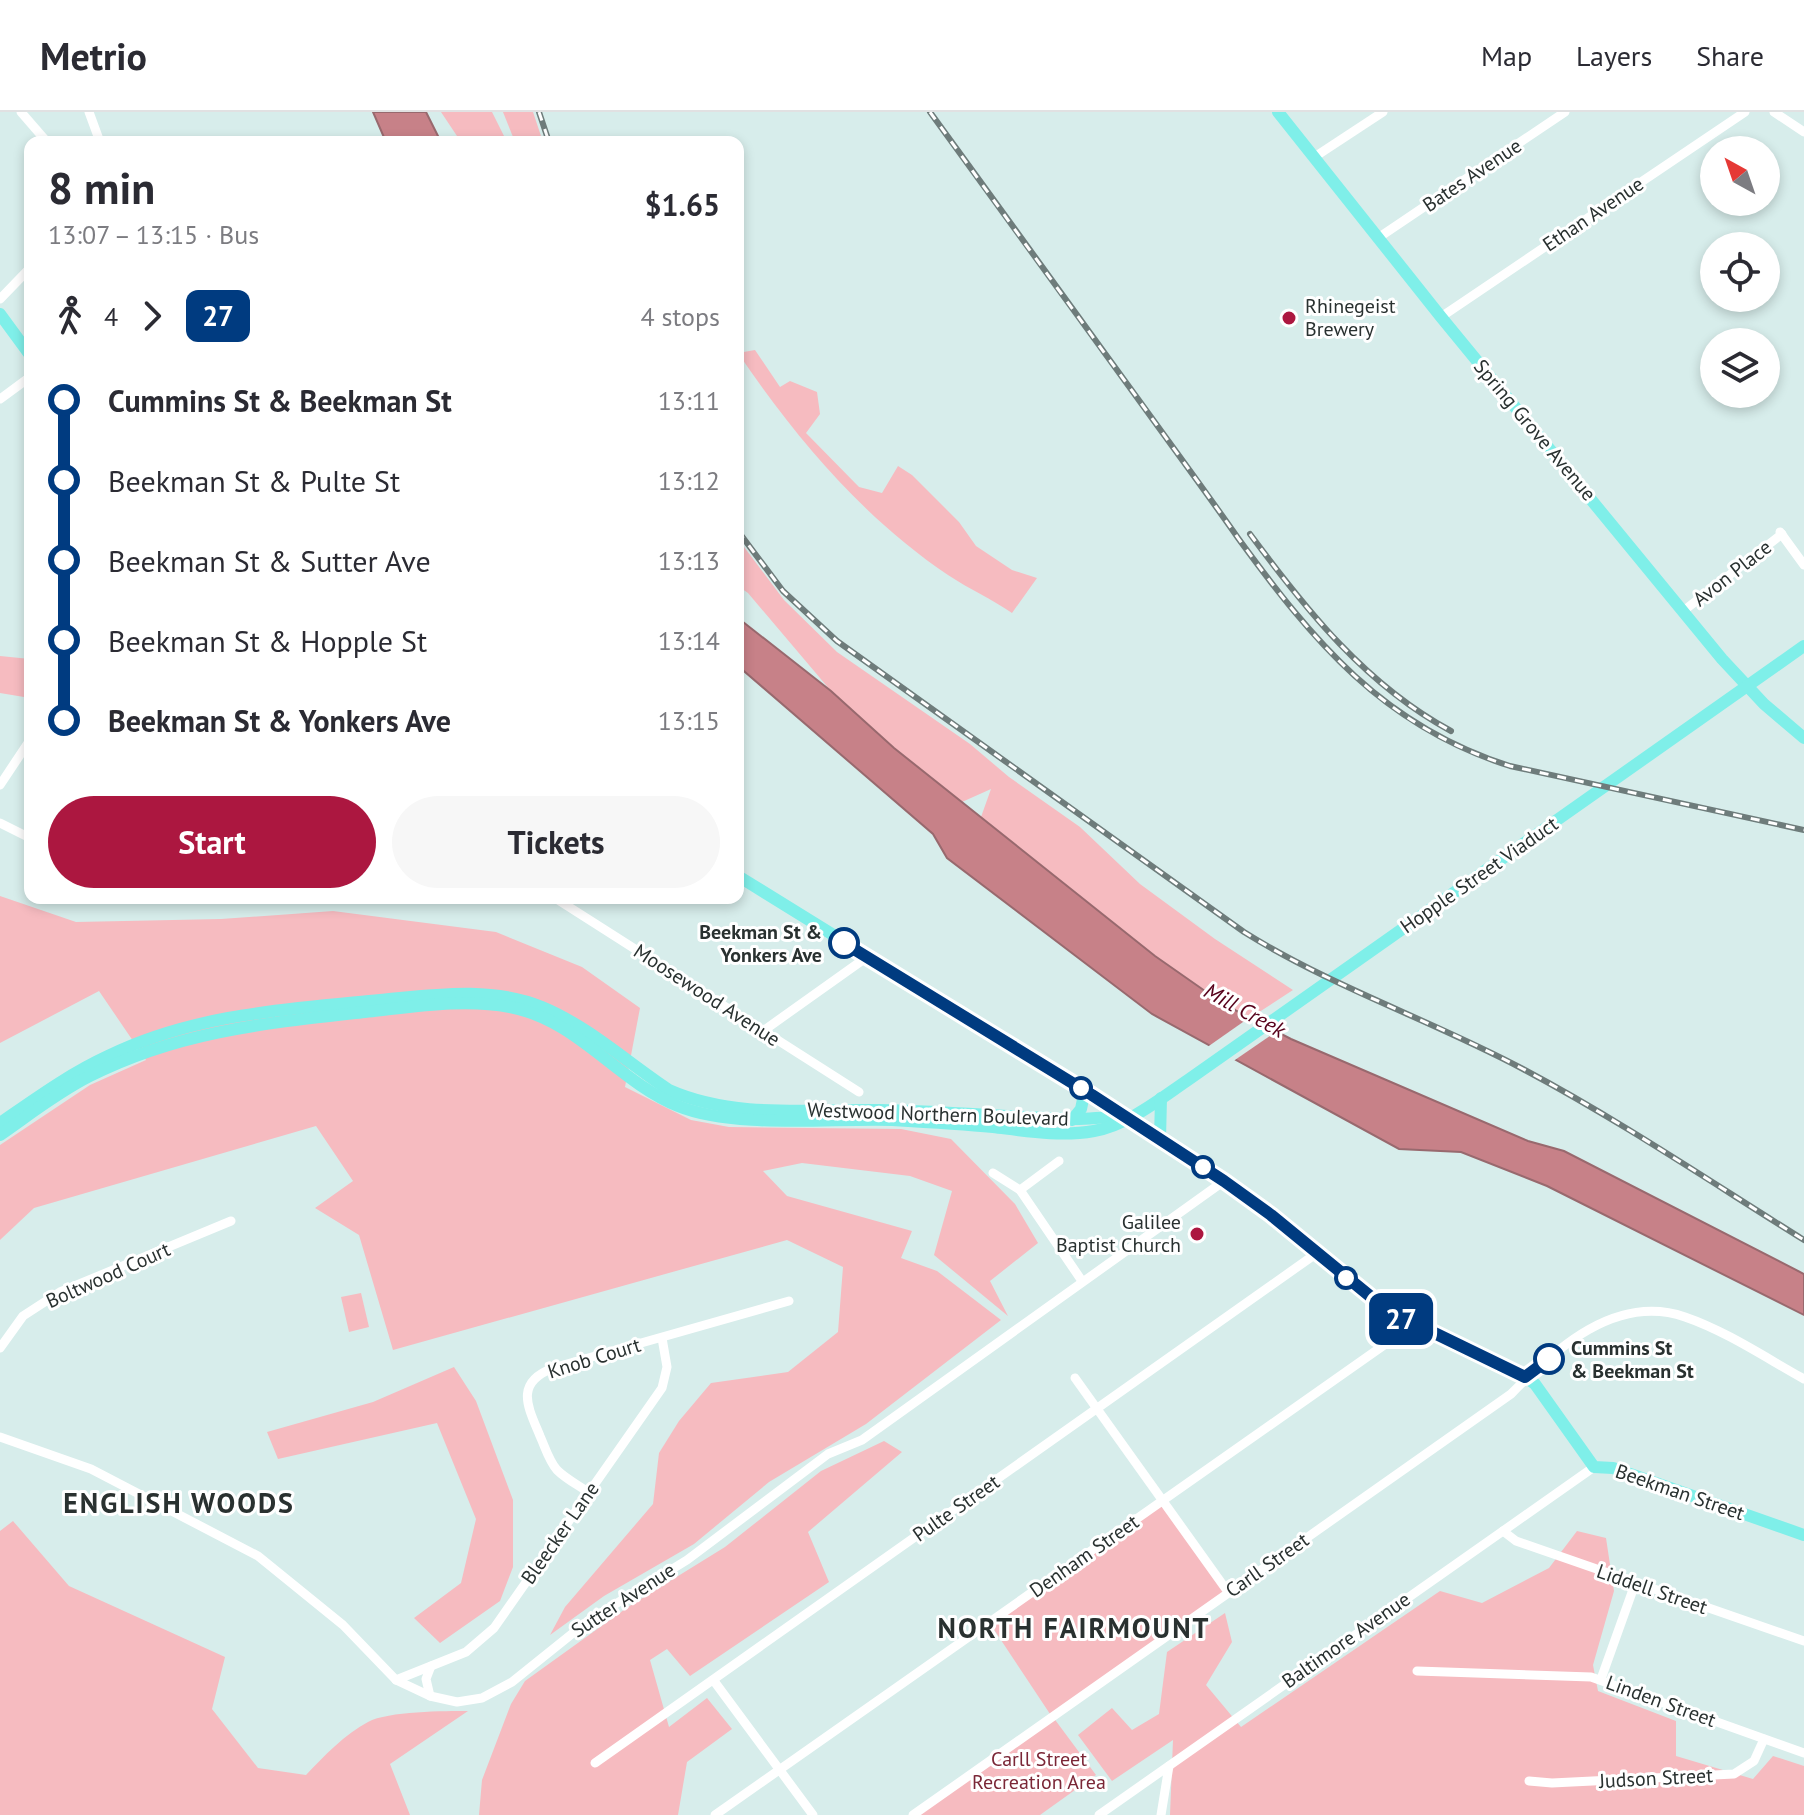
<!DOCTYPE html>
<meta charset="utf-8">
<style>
:root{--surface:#fff;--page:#f7f7f7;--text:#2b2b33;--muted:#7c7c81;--line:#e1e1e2;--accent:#ac1740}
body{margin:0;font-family:"PT Sans",sans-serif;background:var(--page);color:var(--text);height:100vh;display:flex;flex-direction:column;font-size:30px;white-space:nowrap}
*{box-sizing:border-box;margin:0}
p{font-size:26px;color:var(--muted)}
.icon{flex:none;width:44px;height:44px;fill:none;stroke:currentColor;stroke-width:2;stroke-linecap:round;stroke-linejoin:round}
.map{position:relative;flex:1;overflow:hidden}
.panel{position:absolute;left:24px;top:24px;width:720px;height:768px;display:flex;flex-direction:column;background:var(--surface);border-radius:16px;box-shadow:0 4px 12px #0003}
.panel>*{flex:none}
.badge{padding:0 16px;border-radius:12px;font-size:28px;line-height:52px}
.needle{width:52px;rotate:320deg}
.buttons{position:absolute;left:1700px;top:24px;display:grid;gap:16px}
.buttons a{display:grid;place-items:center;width:80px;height:80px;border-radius:50%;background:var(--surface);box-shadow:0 4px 12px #0003;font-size:40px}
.map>.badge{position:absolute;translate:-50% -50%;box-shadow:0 0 0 4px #fff}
.legs{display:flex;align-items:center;gap:12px;height:88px;padding:0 24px;font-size:26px}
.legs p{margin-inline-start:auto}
.headline{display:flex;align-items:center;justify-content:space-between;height:136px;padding:0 24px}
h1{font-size:44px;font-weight:800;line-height:60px}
.button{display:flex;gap:16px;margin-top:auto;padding:16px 24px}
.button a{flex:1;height:92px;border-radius:48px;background:var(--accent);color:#fff;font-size:32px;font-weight:800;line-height:92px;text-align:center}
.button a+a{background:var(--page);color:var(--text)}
ul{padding:0 24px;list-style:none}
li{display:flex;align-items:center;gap:28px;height:80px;font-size:30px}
li i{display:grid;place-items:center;width:12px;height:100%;margin:0 10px;background:currentColor}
li i::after{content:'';width:20px;height:20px;margin:-10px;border:6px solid;border-radius:50%;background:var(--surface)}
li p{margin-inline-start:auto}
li:first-child i{background:linear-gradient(#0000 50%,currentColor 0)}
li:last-child i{background:linear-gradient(currentColor 50%,#0000 0)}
header{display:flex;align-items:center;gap:48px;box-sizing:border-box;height:112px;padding:0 40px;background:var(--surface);border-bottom:2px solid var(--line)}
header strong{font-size:38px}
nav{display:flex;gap:44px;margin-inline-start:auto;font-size:28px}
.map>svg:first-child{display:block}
</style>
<header>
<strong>Metrio</strong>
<nav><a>Map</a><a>Layers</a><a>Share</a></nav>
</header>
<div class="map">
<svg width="1804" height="1703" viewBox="0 0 1804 1703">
<rect width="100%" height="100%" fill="#d7edeb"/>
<g fill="#f6bbc0">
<polygon points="441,0 492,0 507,30 461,30"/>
<polygon points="503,0 533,0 543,30 515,30"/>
<path d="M755 238 780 275 790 269 817 280 820 302 806 321 859 375 882 381 898 354 912 363 959 410 976 434 1012 458 1037 466 1012 501C992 487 969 477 948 463 863 406 795 325 738 241Z"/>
<polygon points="738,427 784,488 837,540 970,632 1009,665 1080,715 1140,772 1215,827 1293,878 1250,906 1225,893 1155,844 981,705 991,677 962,690 894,636 831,579 748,481 738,474"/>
<polygon points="0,544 30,547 30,586 0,581"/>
<polygon points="0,784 76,810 221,807 333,799 496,820 582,855 640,896 625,975 691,1008 729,1015 901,1017 951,1027 1015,1092 1038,1131 990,1169 1008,1204 934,1143 952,1079 910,1064 802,1051 763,1059 787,1084 912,1119 901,1146 937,1159 1001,1208 866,1312 769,1370 694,1432 604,1484 550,1523 565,1495 653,1392 659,1341 679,1309 711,1271 788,1260 838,1220 843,1155 787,1128 393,1238 359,1123 315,1096 353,1069 316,1014 34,1096 0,1128 0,1033 90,973 146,948 99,879 0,931"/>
<polygon points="361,1181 369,1215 349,1220 341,1185"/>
<polygon points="454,1255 476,1289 513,1388 513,1455 500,1489 440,1531 414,1506 461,1471 476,1407 437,1311 278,1347 267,1320 373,1290"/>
<polygon points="884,1329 902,1340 808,1420 829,1470 690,1564 667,1537 650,1548 669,1615 707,1586 732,1617 687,1650 678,1703 479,1703 482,1668 511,1592 525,1569 628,1495 725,1435 821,1359"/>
<polygon points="1163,1389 1228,1480 1053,1605 1096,1663 1040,1703 913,1703 1052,1605 989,1510"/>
<path d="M13 1409 69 1474 225 1545 212 1597 258 1656 306 1663C324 1644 345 1622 368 1610 388 1599 445 1599 468 1599L390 1652 410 1703H0V1419Z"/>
<polygon points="1577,1419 1606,1426 1614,1479 1593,1553 1598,1579 1676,1609 1676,1644 1753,1667 1773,1644 1804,1654 1804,1703 1170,1703 1173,1628 1112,1669 1078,1623 1112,1596 1132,1618 1159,1602 1167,1540 1225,1501 1232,1530 1206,1573 1241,1615 1440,1479 1482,1491 1549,1456"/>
</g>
<g fill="#c78188" stroke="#98696e" stroke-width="2">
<polygon points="373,0 426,0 441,30 386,30"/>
<polygon points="738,506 831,579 894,636 1155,844 1225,893 1291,927 1528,1029 1564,1039 1804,1162 1804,1203 1547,1074 1461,1040 1399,1037 1152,902 947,746 933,722 738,554"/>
</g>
<polygon fill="#d7edeb" points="1253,903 1280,917 1232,950 1206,936"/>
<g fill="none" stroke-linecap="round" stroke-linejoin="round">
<g stroke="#fff" stroke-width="9">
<polyline points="21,0 47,30"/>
<polyline points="89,0 100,30"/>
<polyline points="1774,0 1804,20"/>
<polyline points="1313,46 1383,0"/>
<polyline points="1378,126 1565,0"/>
<polyline points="0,187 30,156"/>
<polyline points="1441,205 1745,0"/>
<polyline points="0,287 30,265"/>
<polyline points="1780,420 1804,453"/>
<polyline points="1682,500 1782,422"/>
<polyline points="0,673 30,628"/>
<polyline points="0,711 30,726"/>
<polyline points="555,786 859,980"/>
<polyline points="763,919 867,845"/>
<polyline points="993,1061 1020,1078 1082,1169"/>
<polyline points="1020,1078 1059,1049"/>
<polyline points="0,1236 23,1204 60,1180 231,1109"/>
<polyline points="1075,1266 1228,1480"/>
<polyline points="0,1325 91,1357 258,1444 343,1513 396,1568 430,1584 457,1590 482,1586 512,1570 588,1509 687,1448 828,1342 862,1328 1224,1069"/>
<path d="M588 1380C578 1373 566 1367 557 1358 549 1349 545 1335 540 1324 528 1295 514 1271 553 1256L789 1189"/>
<polyline points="1503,1419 1516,1429 1804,1529"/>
<polyline points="1417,1559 1591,1565 1804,1641"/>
<polyline points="1601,1567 1635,1472"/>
<polyline points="396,1568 466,1540 494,1516 662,1276 667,1255 662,1226"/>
<polyline points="714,1569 813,1703"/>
<polyline points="430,1584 426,1567 431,1554"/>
<polyline points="595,1651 1317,1141"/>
<polyline points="1529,1669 1552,1671 1734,1662 1754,1649 1764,1627"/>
<polyline points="715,1703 1414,1212"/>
<path d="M913 1703 1511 1282C1555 1237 1616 1181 1685 1205 1726 1219 1766 1246 1804 1267"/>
<polyline points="1099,1703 1594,1355"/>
<polyline points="1161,1703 1169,1654"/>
</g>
<g stroke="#7fefe9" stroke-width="12">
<polyline points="1278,0 1441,205 1722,547 1764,592 1804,626"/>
<polyline points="0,202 30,243"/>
<polyline points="738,764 1092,983 1224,1069 1271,1103 1387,1198 1525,1265 1535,1272 1594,1355 1613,1356 1804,1423"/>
<polyline points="1072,1008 1081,997 1085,978"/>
<path d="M0 1011C35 987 69 962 108 944 194 902 287 897 380 888 433 883 491 874 542 895 588 914 628 951 669 978 734 1007 810 997 880 998 944 999 1006 1005 1070 1007 1088 1008 1104 1004 1124 1005"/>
<path d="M0 1023C29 1003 58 980 90 964 179 919 267 911 365 900 413 895 463 886 510 895 578 908 617 969 678 994 734 1017 830 1006 892 1008 926 1010 960 1012 993 1015 1026 1019 1061 1025 1094 1019 1128 1013 1160 987 1188 968L1804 534"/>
<polyline points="1160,1027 1161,986"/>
</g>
<g stroke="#6e7c7b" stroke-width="6">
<g id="rail">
<polyline points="539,0 549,30"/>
<path d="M930 0C1002 100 1074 199 1146 298 1177 341 1208 383 1238 426 1313 529 1383 614 1510 654L1804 718"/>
<path d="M738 419 783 479 837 529 1244 820C1332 875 1431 908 1523 957 1619 1008 1711 1070 1804 1128"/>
<path d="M1250 422C1307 499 1366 573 1451 619"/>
</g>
</g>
<use href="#rail" stroke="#fff" stroke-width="3" stroke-dasharray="9" stroke-linecap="butt"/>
</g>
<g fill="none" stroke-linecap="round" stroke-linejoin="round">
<g stroke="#fff" stroke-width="18">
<polyline id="line-1" points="844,831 1092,983 1224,1069 1271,1103 1387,1198 1525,1265 1549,1247"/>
</g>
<use href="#line-1" stroke="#003b80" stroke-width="12"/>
</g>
<g fill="#ac1740" stroke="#fff" stroke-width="3">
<circle cx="1289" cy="206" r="8"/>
<circle cx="1197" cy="1122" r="8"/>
</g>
<g fill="#fff" stroke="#003b80" stroke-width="4">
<circle cx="844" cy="831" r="14"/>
<circle cx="1081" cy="976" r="10"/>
<circle cx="1203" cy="1055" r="10"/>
<circle cx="1346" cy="1166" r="10"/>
<circle cx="1549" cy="1247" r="14"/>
</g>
<g text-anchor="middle" stroke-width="6" stroke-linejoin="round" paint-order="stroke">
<g font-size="20" fill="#293130" stroke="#fff">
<text transform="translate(1472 63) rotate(-34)" y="7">Bates Avenue</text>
<text transform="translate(1593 102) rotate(-34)" y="7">Ethan Avenue</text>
<text transform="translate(1535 318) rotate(50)" y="7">Spring Grove Avenue</text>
<text transform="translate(1732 461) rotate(-38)" y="7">Avon Place</text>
<text transform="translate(1479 763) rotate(-35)" y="7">Hopple Street Viaduct</text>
<text transform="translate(707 883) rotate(33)" y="7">Moosewood Avenue</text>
<text transform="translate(938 1002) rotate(2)" y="7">Westwood Northern Boulevard</text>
<text transform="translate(108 1163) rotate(-24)" y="7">Boltwood Court</text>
<text transform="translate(594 1246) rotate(-17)" y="7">Knob Court</text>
<text transform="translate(1680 1380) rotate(19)" y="7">Beekman Street</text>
<text transform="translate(956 1396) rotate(-35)" y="7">Pulte Street</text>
<text transform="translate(560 1421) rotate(-55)" y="7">Bleecker Lane</text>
<text transform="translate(1084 1444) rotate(-35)" y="7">Denham Street</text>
<text transform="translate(1267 1453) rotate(-35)" y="7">Carll Street</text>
<text transform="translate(1652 1477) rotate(19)" y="7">Liddell Street</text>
<text transform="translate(623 1488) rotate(-33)" y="7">Sutter Avenue</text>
<text transform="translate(1346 1528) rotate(-35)" y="7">Baltimore Avenue</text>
<text transform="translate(1661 1589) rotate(20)" y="7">Linden Street</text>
<text transform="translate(1656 1666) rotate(-3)" y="7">Judson Street</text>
</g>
<g font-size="20" fill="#293130" stroke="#fff" text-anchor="start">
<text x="1305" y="201">Rhinegeist<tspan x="1305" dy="23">Brewery</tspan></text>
<text x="1181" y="1117" text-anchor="end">Galilee<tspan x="1181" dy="23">Baptist Church</tspan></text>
</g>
<g font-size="20" font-weight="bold" fill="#293130" stroke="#fff" text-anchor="end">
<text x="822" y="827">Beekman St &amp;<tspan x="822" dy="23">Yonkers Ave</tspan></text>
<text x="1571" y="1243" text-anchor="start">Cummins St<tspan x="1571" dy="23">&amp; Beekman St</tspan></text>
</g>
<g font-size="20" fill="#7a2636" stroke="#fff">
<text x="1039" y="1654">Carll Street<tspan x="1039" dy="23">Recreation Area</tspan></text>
</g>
<g font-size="22" font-style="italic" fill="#56001a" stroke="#fff">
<text transform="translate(1245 898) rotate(29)" y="8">Mill Creek</text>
</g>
<g font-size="28" font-weight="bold" letter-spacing="2" fill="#293130" stroke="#fff">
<text x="179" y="1401">ENGLISH WOODS</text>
<text x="1074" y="1526">NORTH FAIRMOUNT</text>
</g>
</g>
</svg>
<div class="buttons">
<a><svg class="needle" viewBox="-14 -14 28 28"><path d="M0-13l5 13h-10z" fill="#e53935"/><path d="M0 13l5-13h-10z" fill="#7c7c81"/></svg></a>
<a><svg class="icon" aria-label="locate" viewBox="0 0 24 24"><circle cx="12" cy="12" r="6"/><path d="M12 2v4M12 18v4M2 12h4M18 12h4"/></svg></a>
<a><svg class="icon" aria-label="layers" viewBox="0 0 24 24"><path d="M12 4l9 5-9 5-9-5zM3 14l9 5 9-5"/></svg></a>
</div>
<b class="badge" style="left:1401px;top:1207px;background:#003b80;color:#fff">27</b>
<section class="panel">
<div class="headline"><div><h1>8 min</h1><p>13:07 – 13:15 · Bus</p></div><b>$1.65</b></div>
<div class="legs"><svg class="icon" aria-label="walk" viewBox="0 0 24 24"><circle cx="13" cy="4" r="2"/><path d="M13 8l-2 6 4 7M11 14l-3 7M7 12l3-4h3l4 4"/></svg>4<svg class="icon" aria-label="forward" viewBox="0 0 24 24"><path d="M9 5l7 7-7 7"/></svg><b class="badge" style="background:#003b80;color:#fff">27</b><p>4 stops</p></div>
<ul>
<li><i style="color:#003b80"></i><b>Cummins St &amp; Beekman St</b><p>13:11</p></li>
<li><i style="color:#003b80"></i><span>Beekman St &amp; Pulte St</span><p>13:12</p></li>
<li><i style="color:#003b80"></i><span>Beekman St &amp; Sutter Ave</span><p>13:13</p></li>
<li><i style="color:#003b80"></i><span>Beekman St &amp; Hopple St</span><p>13:14</p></li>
<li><i style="color:#003b80"></i><b>Beekman St &amp; Yonkers Ave</b><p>13:15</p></li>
</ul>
<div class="button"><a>Start</a><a>Tickets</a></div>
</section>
</div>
